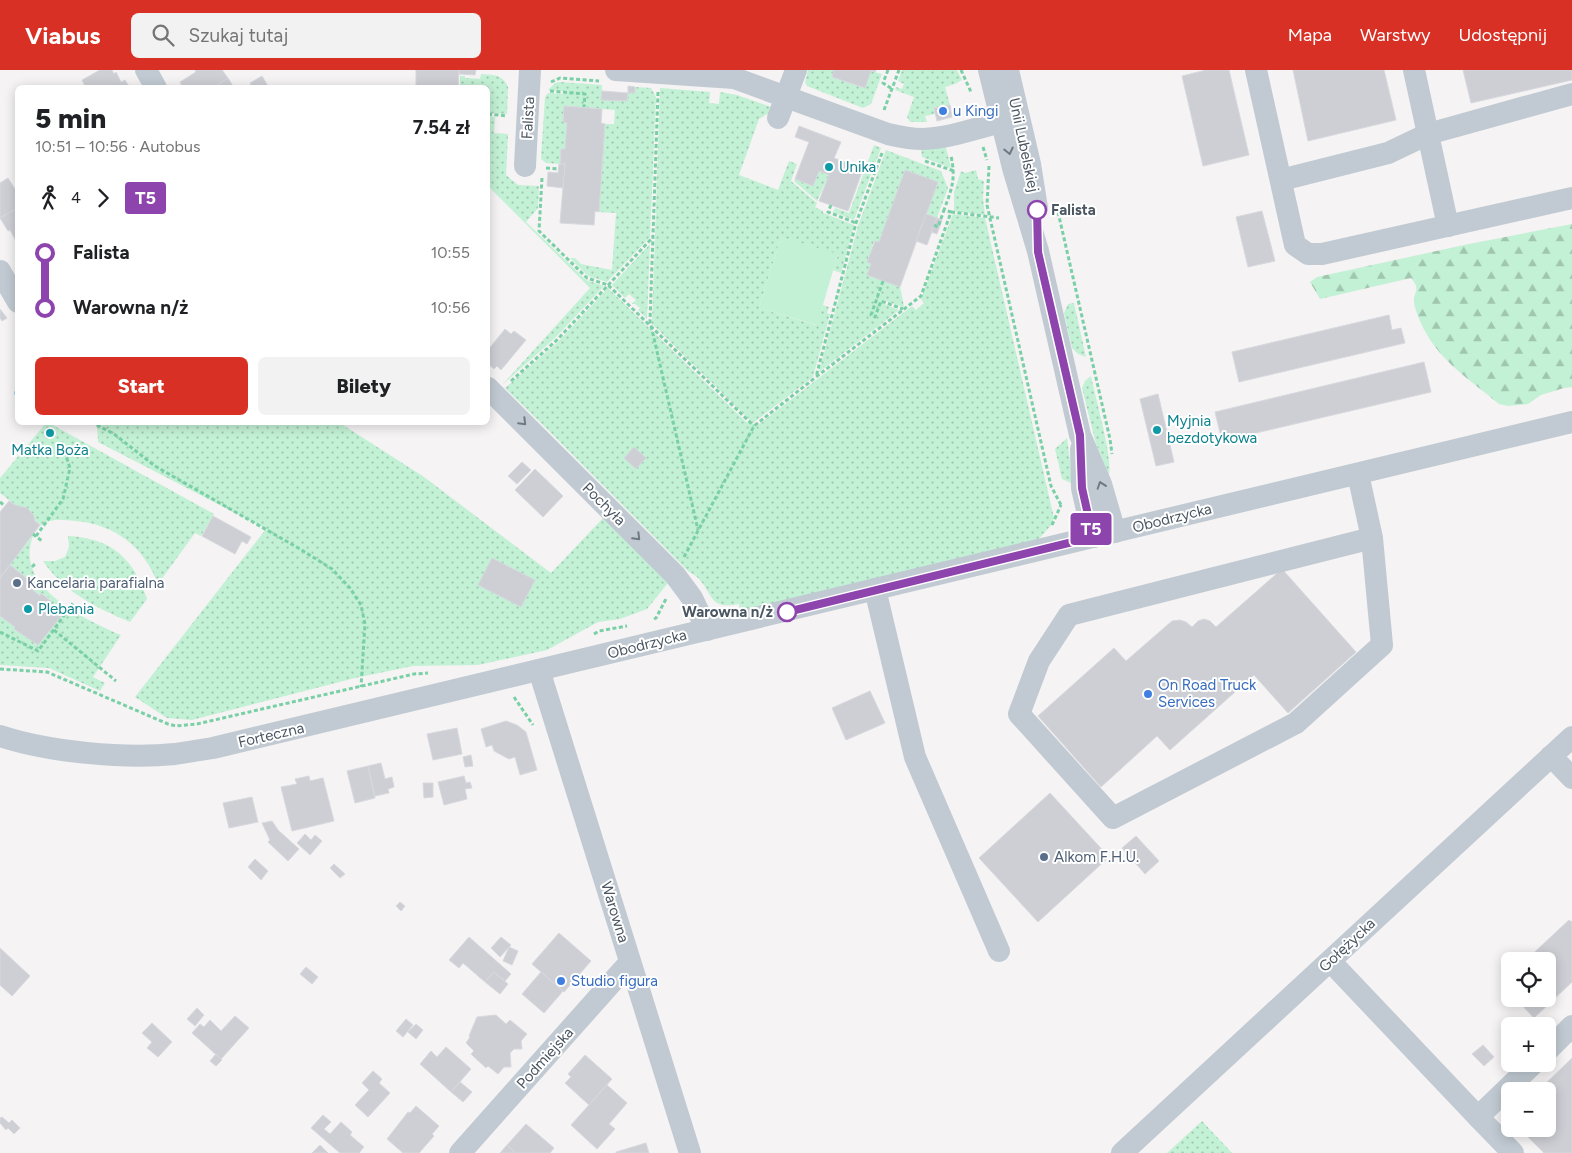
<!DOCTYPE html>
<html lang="pl">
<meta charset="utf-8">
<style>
:root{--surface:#fff;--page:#f2f2f2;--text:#202124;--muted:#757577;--accent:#d93025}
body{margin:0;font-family:Figtree,sans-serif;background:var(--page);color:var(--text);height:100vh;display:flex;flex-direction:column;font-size:19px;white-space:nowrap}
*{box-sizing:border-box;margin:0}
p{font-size:16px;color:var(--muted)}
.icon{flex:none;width:28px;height:28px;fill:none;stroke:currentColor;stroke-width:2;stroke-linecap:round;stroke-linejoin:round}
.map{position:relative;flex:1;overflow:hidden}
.drawer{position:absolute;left:15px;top:15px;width:475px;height:340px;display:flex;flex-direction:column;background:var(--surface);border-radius:8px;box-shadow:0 2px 12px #0003}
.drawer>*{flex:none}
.badge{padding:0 10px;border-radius:4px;font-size:18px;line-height:32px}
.buttons{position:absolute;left:1501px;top:882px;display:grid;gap:10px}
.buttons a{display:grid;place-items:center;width:55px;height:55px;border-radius:8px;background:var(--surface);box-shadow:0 2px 12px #0003;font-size:25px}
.map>.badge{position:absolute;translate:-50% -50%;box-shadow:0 0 0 2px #fff}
.legs{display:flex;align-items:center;gap:8px;height:55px;padding:0 20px;font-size:16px}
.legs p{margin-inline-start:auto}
.summary{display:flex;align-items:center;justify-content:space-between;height:85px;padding:0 20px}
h1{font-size:28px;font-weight:800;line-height:38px}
.cta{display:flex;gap:10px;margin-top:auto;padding:10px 20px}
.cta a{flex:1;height:58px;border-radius:8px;background:var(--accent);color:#fff;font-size:20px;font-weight:800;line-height:58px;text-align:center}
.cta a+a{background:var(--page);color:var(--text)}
ul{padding:0 20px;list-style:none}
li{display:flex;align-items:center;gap:18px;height:55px;font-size:19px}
li i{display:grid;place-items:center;width:8px;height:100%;margin:0 6px;background:currentColor}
li i::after{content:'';width:12px;height:12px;margin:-6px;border:4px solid;border-radius:50%;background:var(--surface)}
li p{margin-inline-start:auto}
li:first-child i{background:linear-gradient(#0000 50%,currentColor 0)}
li:last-child i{background:linear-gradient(currentColor 50%,#0000 0)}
header{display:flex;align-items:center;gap:30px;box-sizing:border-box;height:70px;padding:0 25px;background:var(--accent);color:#fff}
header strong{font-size:24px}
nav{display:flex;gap:28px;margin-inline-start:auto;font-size:18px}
.search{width:350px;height:45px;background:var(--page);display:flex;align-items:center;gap:12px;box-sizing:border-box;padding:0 18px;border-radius:8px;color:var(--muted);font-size:19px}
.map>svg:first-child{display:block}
</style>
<header>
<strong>Viabus</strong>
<div class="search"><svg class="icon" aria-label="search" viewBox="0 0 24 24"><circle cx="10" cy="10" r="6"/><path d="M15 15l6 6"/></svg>Szukaj tutaj</div>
<nav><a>Mapa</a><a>Warstwy</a><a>Udostępnij</a></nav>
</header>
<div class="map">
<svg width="1572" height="1083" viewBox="0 0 1572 1083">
<defs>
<pattern id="grass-dots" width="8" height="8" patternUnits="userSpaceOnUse" patternTransform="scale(1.25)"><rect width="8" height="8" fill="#c3f1d5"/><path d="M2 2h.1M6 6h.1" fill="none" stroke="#a0c6b0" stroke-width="1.8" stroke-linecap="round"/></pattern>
<pattern id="forest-firs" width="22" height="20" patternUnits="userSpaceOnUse" patternTransform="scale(1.25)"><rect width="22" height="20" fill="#c3f1d5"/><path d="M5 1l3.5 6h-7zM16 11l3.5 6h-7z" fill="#a0c6b0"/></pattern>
</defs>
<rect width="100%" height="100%" fill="#f5f3f3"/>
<g fill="url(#grass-dots)">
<polygon points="808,0 834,0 832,7 864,18 871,1 882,4 871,34 863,38 807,16 805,12"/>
<polygon points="902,0 957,0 962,10 955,14 945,17 950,35 934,38 935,44 925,46 927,52 910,52 907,47 914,27 895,20 896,17 902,19 904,14 898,11"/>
<path d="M481 4C493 5 503 4 508 17L507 44 488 43V18L460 17V6H465V8L480 9Z"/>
<polygon points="560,12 602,15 602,30 627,31 628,23 635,23 635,17 651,18 656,27 650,167 607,212 588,206 570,188 575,188 581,194 612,200 616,143 599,142 605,54 614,54 615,40 564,36 563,52 567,53 565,79 561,79 560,94 546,93 541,89 545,27 548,23 564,24 564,21 548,20 555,13"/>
<polygon points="660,18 710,22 709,33 719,34 720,22 737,25 774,38 772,46 767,44 759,49 739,105 778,120 789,91 797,94 791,111 817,133 815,137 823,141 823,143 854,155 841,203 833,200 838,185 781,167 759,238 816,255 823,235 829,237 827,243 830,244 813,307 753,353 652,254"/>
<polygon points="488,46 495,47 494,63 508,64 506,105 518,115 539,116 538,138 526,152 586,210 604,216 555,268 502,315 590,218 488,116"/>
<polygon points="945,74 951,98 922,87 921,79"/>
<polygon points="874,75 881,78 854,150 833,142 835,138 849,143"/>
<polygon points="886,80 941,101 948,118 937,148 879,172 874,171 867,192 871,194 867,205 900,217 904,236 903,237 883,230 882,233 899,240 819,302 858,156"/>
<polygon points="976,100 978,109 984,111 983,128 985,145 954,141 954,122 961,101 965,103"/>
<polygon points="819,101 829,105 817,131 794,111 795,109 813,116"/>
<path d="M953 144 985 148 1054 448 1052 454 1039 469 740 542 739 534C709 540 714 525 698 508 695 505 691 503 688 501L549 361 505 318 559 271 608 218 746 352 758 355 912 236 916 240 924 233 921 229Z"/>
<polygon points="650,174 647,249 638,240 640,238 635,234 632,234 636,230 629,224 625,228 612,215"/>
<polygon points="1074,233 1086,287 1078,284 1072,278 1064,243 1068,234"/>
<path d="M1091 306C1095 327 1113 388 1109 405L1096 374 1082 318 1085 311Z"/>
<path d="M46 353H49L214 444 201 466 195 463 158 514C144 477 115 454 75 451 65 450 54 448 45 453 36 458 31 468 30 478 24 522 89 551 121 565L93 607 105 613 100 621 49 598 0 595V546L15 557 14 559 38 575 63 544 49 533 51 530 42 523 40 526 27 515 30 511 10 495 41 455 0 423V408Z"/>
<polygon points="97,353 340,353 424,407 551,503 604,447 668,513 647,539 620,549 598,552 547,580 478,595 413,596 355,608 192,650 167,648 135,627 266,459 98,372"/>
<polygon points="1067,368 1073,414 1062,409 1055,379"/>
<path d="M68 466C112 468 134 489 147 529L130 552C97 538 64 522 43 491H55L65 487 69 477Z"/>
<polygon points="1202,1051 1232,1083 1167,1083"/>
</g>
<path fill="url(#forest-firs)" d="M1572 154V317L1564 318 1541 325 1528 334 1508 336 1499 334C1473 312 1441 292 1425 261 1422 256 1414 238 1414 232 1413 221 1422 221 1411 208L1320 229 1310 212 1317 207 1464 175Z"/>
<polygon fill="#c3f1d5" points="781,167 838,184 817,255 759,238"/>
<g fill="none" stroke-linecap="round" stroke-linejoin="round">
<polyline stroke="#90daee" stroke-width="6" points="17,323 18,323"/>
</g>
<g fill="#cdcfd5" stroke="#d7d9de">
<polygon points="100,0 112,0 114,4 116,2 121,12 125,10 130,18 86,18 82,10"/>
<polygon points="195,0 222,0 228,8 213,18 183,18 180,12 196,2"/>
<polygon points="416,0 459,0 458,18 416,18"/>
<polygon points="459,0 476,0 475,5 459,4"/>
<polygon points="834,0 876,0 875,2 871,1 865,18 832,7"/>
<polygon points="1206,0 1229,0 1249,85 1203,96 1182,6"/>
<polygon points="1293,0 1384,0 1396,50 1308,71"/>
<polygon points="1463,0 1572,0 1572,10 1471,33"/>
<polygon points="262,6 269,18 253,18 250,13"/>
<polygon points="228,8 234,18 213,18"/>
<polygon points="628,16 635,17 635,23 628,23"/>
<polygon points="602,21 628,23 627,31 601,30"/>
<polygon points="950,35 952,47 937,51 934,38"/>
<polygon points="564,36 602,39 601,53 605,54 599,142 595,141 594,155 560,153 565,94 560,94 561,79 565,79 567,53 563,52"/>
<polygon points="799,56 841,72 834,88 863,99 848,141 819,131 829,105 819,101 813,116 795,109 809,72 795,67"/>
<polygon points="559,94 565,94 563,118 547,116 548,102 558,103"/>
<polygon points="905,100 938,112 900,217 867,205 871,194 867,192 875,171 879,172"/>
<polygon points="8,108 18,124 18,138 0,148 0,113"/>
<polygon points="18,138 18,172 17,173 10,160 8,161 0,148"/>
<polygon points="1262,141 1275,191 1248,197 1236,147"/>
<polygon points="926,144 937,148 927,175 916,171"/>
<polygon points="937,148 942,150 937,164 931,162"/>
<polygon points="0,239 7,248 2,251 0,248"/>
<polygon points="1389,245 1392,260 1401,258 1405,273 1239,312 1232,282"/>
<polygon points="505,259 511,264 514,261 526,270 501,300 497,296 494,299 488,294 488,280"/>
<polygon points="1424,292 1431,322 1222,371 1215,342"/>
<polygon points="1158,324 1174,392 1156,396 1140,329"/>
<polygon points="48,359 54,360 56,363 45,368 44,364"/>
<polygon points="634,377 646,388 636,399 624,388"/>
<polygon points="522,392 531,400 517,414 508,406"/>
<polygon points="535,399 563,426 543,447 515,420"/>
<polygon points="9,431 15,435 27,438 33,444 35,451 40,455 0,508 0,442"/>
<polygon points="213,446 251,467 247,474 242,471 235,484 202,466"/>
<polygon points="492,488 535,510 521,537 478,515"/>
<polygon points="10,495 30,511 27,515 40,526 41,523 51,531 49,533 63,544 38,575 14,559 15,557 0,546 0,508"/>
<polygon points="1282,499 1356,582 1288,643 1254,605 1170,680 1157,666 1101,717 1038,646 1114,578 1126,591 1172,551 1180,550 1186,552 1192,557 1198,551 1204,549 1210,551 1216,557"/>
<polygon points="870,621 885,653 846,670 832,638"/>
<polygon points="506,651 517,655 526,662 537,700 520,705 515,687 509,689 494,681 492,675 486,677 481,659"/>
<polygon points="457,658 462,684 433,690 427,664"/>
<polygon points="471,685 473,696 465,697 463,687"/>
<polygon points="381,693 385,709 392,707 394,717 388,719 389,723 375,726 368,696"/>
<polygon points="368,696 375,728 355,733 347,701"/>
<polygon points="309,706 310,711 323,708 334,751 292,761 281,717 297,714 295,709"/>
<polygon points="464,706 466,713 470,712 472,718 465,719 467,729 444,735 438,712"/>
<polygon points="423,713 433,713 433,727 424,728"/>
<polygon points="1050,723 1109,787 1038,852 979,788"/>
<polygon points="252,727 258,752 229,758 223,733"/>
<polygon points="272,751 278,760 299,779 288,791 268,772 270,770 262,753"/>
<polygon points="305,764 311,770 315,765 322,771 310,785 297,773"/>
<polygon points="1136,766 1159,791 1145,804 1122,778"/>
<polygon points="255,789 268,801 261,810 248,797"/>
<polygon points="334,794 345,804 340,808 330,798"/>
<polygon points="400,832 405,836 401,841 396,836"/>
<polygon points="1569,850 1572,852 1572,912 1534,948 1516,929 1548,929 1548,891 1525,891"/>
<polygon points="559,863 591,891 564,922 532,894"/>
<polygon points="469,867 511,904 505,911 494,902 485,912 463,893 459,898 449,890"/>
<polygon points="501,867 511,875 500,887 491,878"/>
<polygon points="509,877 518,881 512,895 503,891"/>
<polygon points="0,878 30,906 12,926 0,915"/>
<polygon points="306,897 318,907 312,914 300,904"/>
<polygon points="494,902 508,914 500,924 485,912"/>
<polygon points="541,902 563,921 544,943 522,924"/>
<polygon points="1510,906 1510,923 1502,914"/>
<polygon points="197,938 204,945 195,956 187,949"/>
<polygon points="496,945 506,954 510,950 527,964 521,971 522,979 514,979 510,983 511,997 504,997 498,1004 488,996 486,998 471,984 474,981 466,973 470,967 469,966 477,947"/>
<polygon points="235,946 249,958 221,989 192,963 200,954 204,957 210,950 221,961"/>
<polygon points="406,949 413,955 403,967 396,961"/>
<polygon points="152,953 172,972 158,987 147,978 152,972 142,963"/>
<polygon points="416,954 423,960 416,969 408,962"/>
<polygon points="1483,975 1494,987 1484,996 1472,984"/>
<polygon points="446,977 471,999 451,1022 420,994 431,981 437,987"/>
<polygon points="216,984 222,990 216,996 210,991"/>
<polygon points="585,985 612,1009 589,1035 565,1013 571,1007 568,1004"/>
<polygon points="1572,988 1572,1083 1544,1083 1520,1059 1548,1059 1548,1021 1538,1021"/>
<polygon points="373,1001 382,1009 379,1013 390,1023 368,1047 355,1035 369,1020 362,1013"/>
<polygon points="460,1012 472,1022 463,1032 451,1022"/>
<polygon points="607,1015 627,1033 609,1054 615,1059 597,1079 571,1055"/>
<polygon points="416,1036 439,1056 432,1064 434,1066 419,1083 403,1083 387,1069 408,1042 410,1043"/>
<polygon points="323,1045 331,1052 324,1059 330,1064 341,1052 352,1062 350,1065 364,1077 359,1083 340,1083 311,1058"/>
<polygon points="2,1047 9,1053 12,1050 20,1058 14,1064 8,1058 6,1060 0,1053 0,1048"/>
<polygon points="526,1054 554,1078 550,1083 516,1083 507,1075"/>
<polygon points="646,1073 649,1083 616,1083 616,1082"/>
<polygon points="320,1075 328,1083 312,1083"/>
<polygon points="507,1075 516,1083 500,1083"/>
</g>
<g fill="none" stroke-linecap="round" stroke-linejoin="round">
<g stroke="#7ad0a6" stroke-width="3" stroke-dasharray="4 2.5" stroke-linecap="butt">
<polyline points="888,0 883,13 892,19"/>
<polyline points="961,0 971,22"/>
<polyline points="551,12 560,8 599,11"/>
<polyline points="550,21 585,24 584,37"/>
<polyline points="658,22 650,251 698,460"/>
<polyline points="884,40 899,0"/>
<polyline points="488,44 507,46"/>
<polyline points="983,77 987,90"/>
<path d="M882 83 856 153 816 307 921 226 951 142 944 140C952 118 956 109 951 86"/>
<polyline points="925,91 954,101"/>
<polyline points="989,96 987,135 1051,416 1061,435"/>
<polyline points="546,98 559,99"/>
<polyline points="542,108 539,161 587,208 608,215 754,356"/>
<polyline points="831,135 828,142 856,153"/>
<polyline points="951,142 999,148"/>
<polyline points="1058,142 1110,369 1112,384"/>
<polyline points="934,155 938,157 944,140"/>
<polyline points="883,211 871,245 875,247 881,231 903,239"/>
<polyline points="511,311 558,269 653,167"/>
<polyline points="91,352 114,364 155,396 300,479 332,499 350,518 361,535 365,554 361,617"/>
<polyline points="0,432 5,436"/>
<polyline points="1052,455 1061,435"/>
<polyline points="33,464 42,471"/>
<polyline points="36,466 63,429 70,398 63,377"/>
<polyline points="684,487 754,356 816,307"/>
<polyline points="32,497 36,493"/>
<polyline points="654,549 656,548 667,527"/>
<polyline points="54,560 116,611"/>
<polyline points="0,562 38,581 74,532"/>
<polyline points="594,564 599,561 627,556"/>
<polyline points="0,599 47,602 168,654 176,656 197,654 414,604 428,603"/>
<polyline points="514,627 533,655"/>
</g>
<g stroke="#c1cad2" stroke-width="22">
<polyline points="146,0 156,18"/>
<path d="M616 0 734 8 888 64C900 67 911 69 923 69 952 68 982 56 1010 50"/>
<polyline points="989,0 1013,98 1038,181 1080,365 1101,414 1115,462"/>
<polyline points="1008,0 1030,94 1037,138"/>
<polyline points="1256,0 1295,175 1308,184 1322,184 1572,128"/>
<polyline points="1414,0 1448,156"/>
<polyline points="778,48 796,0"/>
<polyline points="525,96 530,0"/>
<polyline points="1281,110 1388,83 1428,64 1572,24"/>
<polyline points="0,201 18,232"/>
<polyline points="488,318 675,505 692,528 707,560"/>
<polyline points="1081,379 1082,418 1093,467"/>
<polyline points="1358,404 1372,468 1069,545 1039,591 1019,644 1113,748 1296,653 1382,575 1372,468"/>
<polyline points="875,519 915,687 999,881"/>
<polyline points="539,600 690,1083"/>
<path d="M0 666C48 682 124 689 175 684 188 682 200 680 213 678L1572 352"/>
<polyline points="1551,686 1572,708"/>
<polyline points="1330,891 1478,1047 1533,994"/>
<polyline points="1548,980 1572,956"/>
<polyline points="1478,1047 1513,1083"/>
<polyline points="460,1083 630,892"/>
<polyline points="1122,1083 1572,667"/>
</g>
</g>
<defs><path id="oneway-chevron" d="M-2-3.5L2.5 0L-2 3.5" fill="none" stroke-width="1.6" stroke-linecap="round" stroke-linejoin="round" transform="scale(1.25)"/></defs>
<g stroke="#6e7983">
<use href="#oneway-chevron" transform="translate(1009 81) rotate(77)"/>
<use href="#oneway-chevron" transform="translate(523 352) rotate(45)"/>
<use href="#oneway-chevron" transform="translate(1101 415) rotate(-109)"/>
<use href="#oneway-chevron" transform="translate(637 467) rotate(45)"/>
</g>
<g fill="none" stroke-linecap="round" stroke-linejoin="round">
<g stroke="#fff" stroke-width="11">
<polyline id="line-1" points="787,542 1093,467 1082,418 1080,365 1038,182 1037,140"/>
</g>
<use href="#line-1" stroke="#8e44ad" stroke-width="8"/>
</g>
<g fill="#3f7fe0" stroke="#fff" stroke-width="2">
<circle cx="943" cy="41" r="5"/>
<circle cx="1148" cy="624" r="5"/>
<circle cx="561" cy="911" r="5"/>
</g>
<g fill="#0f9aa8" stroke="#fff" stroke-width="2">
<circle cx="829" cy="97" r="5"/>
<circle cx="1157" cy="360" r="5"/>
<circle cx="50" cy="363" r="5"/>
<circle cx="28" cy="539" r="5"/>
</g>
<g fill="#fff" stroke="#8e44ad" stroke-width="2.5">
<circle cx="1037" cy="140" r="9"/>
<circle cx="787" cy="542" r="9"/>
</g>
<g fill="#5c6f8a" stroke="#fff" stroke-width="2">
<circle cx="17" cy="513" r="5"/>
<circle cx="1044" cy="787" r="5"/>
</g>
<g text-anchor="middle" stroke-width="4" stroke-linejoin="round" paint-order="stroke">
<g font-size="15" fill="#366cbe" stroke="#fff" text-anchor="start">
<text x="953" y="46">u Kingi</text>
<text x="1158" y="620">On Road Truck<tspan x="1158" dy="17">Services</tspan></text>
<text x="571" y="916">Studio figura</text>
</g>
<g font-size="15" fill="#4a5661" stroke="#fff">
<text transform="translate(528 48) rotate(-87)" y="5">Falista</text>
<text transform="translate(1024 75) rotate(78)" y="5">Unii Lubelskiej</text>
<text transform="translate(604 434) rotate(45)" y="5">Pochyła</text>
<text transform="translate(1172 448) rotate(-14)" y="5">Obodrzycka</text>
<text transform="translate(647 574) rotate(-14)" y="5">Obodrzycka</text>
<text transform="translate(271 665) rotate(-13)" y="5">Forteczna</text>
<text transform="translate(615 842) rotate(73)" y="5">Warowna</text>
<text transform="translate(1347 875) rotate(-43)" y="5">Gołężycka</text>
<text transform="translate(545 988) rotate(-48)" y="5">Podmiejska</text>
</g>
<g font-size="15" fill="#0d838f" stroke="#fff" text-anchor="start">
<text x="839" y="102">Unika</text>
<text x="1167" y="356">Myjnia<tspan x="1167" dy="17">bezdotykowa</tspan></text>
<text x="50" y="385" text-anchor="middle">Matka Boża</text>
<text x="38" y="544">Plebania</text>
</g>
<g font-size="15" font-weight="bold" fill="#4a5661" stroke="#fff" text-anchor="start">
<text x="1051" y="145">Falista</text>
<text x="773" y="547" text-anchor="end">Warowna n/ż</text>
</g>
<g font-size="15" fill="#4e5e75" stroke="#fff" text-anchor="start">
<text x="27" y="518">Kancelaria parafialna</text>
<text x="1054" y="792">Alkom F.H.U.</text>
</g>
</g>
</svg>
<div class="buttons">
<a><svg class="icon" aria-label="locate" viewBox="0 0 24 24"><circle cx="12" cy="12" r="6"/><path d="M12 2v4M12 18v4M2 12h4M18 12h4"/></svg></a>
<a>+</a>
<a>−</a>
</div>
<b class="badge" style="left:1091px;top:459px;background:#8e44ad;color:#fff">T5</b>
<section class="drawer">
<div class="summary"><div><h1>5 min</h1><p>10:51 – 10:56 · Autobus</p></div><b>7.54 zł</b></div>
<div class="legs"><svg class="icon" aria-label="walk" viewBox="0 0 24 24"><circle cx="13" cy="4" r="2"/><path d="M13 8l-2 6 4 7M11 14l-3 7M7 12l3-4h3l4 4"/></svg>4<svg class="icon" aria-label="forward" viewBox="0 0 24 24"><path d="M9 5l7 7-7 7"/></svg><b class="badge" style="background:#8e44ad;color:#fff">T5</b></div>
<ul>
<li><i style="color:#8e44ad"></i><b>Falista</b><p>10:55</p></li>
<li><i style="color:#8e44ad"></i><b>Warowna n/ż</b><p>10:56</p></li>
</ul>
<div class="cta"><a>Start</a><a>Bilety</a></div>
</section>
</div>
